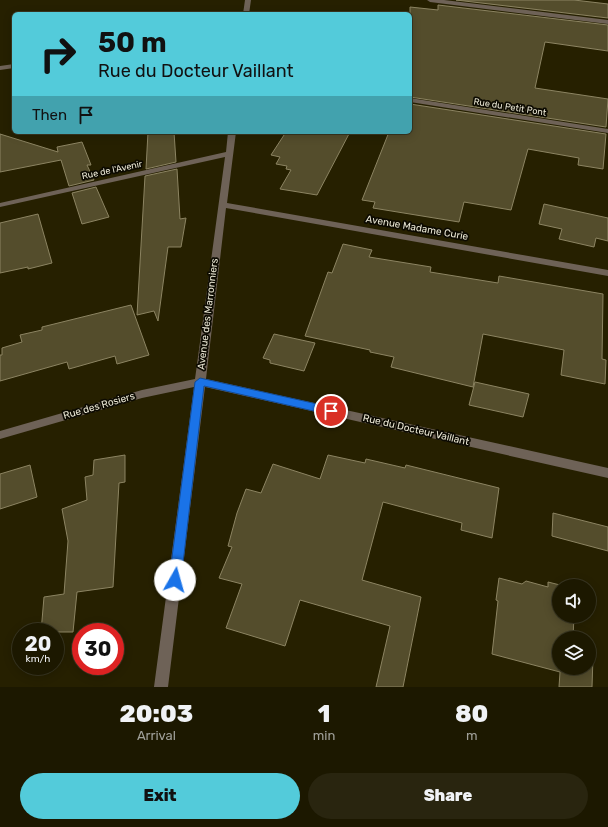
<!DOCTYPE html>
<html lang="en">
<head>
<meta charset="utf-8">
<style>
  body { margin:0; font-family:Rubik,sans-serif; background:#29250f; color:#f1f3f6; height:100vh; display:flex; flex-direction:column; font-size:15px; white-space:nowrap }
  * { box-sizing:border-box; margin:0 }
  p { font-size:13px; color:#a0a099 }
  .icon { flex:none; width:22px; height:22px; fill:none; stroke:currentColor; stroke-width:2; stroke-linecap:round; stroke-linejoin:round }
  .map { position:relative; height:687px; overflow:hidden }
  .drawer { display:flex; flex-direction:column; background:#1c1800; flex:1 }
  .drawer>* { flex:none }
  .guide { position:absolute; left:12px; top:12px; width:400px; height:122px; border-radius:6px; box-shadow:0 2px 10px #0003,0 0 0 1px #3a3722; background:#53cbda; color:#111; overflow:hidden }
  .controls { position:absolute; left:552px; top:579px; display:grid; gap:8px }
  .controls a { display:grid; place-items:center; width:44px; height:44px; border-radius:50%; background:#1c1800; box-shadow:0 2px 10px #0003,0 0 0 1px #3a3722; font-size:20px }
  .speed { position:absolute; left:12px; top:623px; display:flex; gap:8px; font-size:20px; font-weight:700; text-align:center }
  .speed>* { display:grid; place-content:center; width:52px; height:52px; border-radius:50%; background:#1c1800; box-shadow:0 2px 10px #0003,0 0 0 1px #3a3722; line-height:1 }
  .speed small { font-size:10px; font-weight:400 }
  .speed .limit { border:6px solid #d22; background:#fff; color:#111 }
  .pin { position:absolute; display:grid; place-items:center; width:34px; height:34px; color:#fff; margin:-17px; border:2px solid #fff; border-radius:50%; box-shadow:0 1px 4px #0007 }
  .me { position:absolute; width:44px; margin:-22px; rotate:7deg; stroke-linejoin:round; filter:drop-shadow(0 0 3px #0008) }
  .turn { display:flex; align-items:center; gap:14px; height:84px; padding:0 20px; font-size:18px }
  .turn .icon { width:52px; height:52px; stroke-width:2.5 }
  .turn b { display:block; font-size:28px; line-height:34px }
  .then { display:flex; align-items:center; height:38px; padding:0 20px; background:#0003; gap:8px; font-size:15px }
  .eta { display:flex; justify-content:space-evenly; align-items:center; height:68px; text-align:center }
  .eta b { font-size:24px; font-weight:800; line-height:28px }
  .action { display:flex; gap:8px; margin-top:auto; padding:8px 20px }
  .action a { flex:1; height:46px; border-radius:24px; background:#53cbda; color:#111; font-size:16px; font-weight:800; line-height:46px; text-align:center }
  .action a+a { background:#29250f; color:#f1f3f6 }
  .map>svg:first-child { display:block }
</style>
</head>
<body>
<div class="map">
<svg width="608" height="687" viewBox="0 0 608 687">
  <rect width="100%" height="100%" fill="#262000"/>
  <path fill="#544d2c" stroke="#8c8462" d="M456,0H574L608,4V18Z
    M438,5L608,25V51L545,42L535,88L608,99L606,127L410,97V80L412,75L410,74V7L438,10Z
    M410,104L606,134L603,169L578,165L579,158L528,149L511,210L464,202L459,222L373,208L375,202L362,200L389,132H410Z
    M148,132H174L176,162L146,169Z
    M286,132H350L317,195L280,189L291,170L286,169L287,166L276,164L280,157L271,155Z
    M0,134L58,152L57,147L82,142L91,165H87L94,180L69,186L61,160L0,172Z
    M177,169L180,219L186,218L181,247H168L158,321L154,311L137,315L145,176Z
    M96,187L109,217L82,224L72,193Z
    M544,204L608,218V241L596,238L594,247L559,239L562,229L539,224Z
    M38,214L52,263L28,269V267L0,273V223Z
    M343,244L372,250L369,257L431,267L430,272L498,283L499,276L603,294L602,359L606,360L605,384L561,375L564,350L483,334L473,387L391,367L394,357L370,352V350L305,336L328,272L332,273Z
    M131,305L149,355L117,364L115,356L69,369L67,362L0,381V355H2V348L22,342L20,335L42,330V327Z
    M274,334L315,343L304,371L270,363V360L263,358Z
    M475,382L529,394L523,417L469,405Z
    M125,455V482L119,483L113,587L77,592L73,632H41L44,597L64,594L68,541L62,509L87,500L85,477L93,475L94,460Z
    M328,455L365,463L366,459L405,468L406,465L499,488L492,538L461,530L462,523L383,502L362,580L421,597L403,687H376L390,626L300,600L285,646L226,628L242,584L219,578L232,547L228,546L237,513L246,489L261,493L273,464L320,479Z
    M30,465L37,497L0,509V474Z
    M553,513L608,527V551L552,536Z
    M499,578L522,584L526,581L548,587V582L564,586H559V616H574L573,638H559V668H589V656L593,657L592,687H559L560,672L492,654L498,601L496,600Z"/>
  <g fill="none" stroke-linecap="round" stroke-linejoin="round">
    <path fill="#6e6257" fill-rule="evenodd" d="M245,0H251L249,14H243Z
      M427,0H444L608,20V24L430,2Z
      M14,64V68L0,70V66Z
      M410,98L608,129V133L410,102Z
      M228,132H236L227,203L608,270V276L226,208L206,379L608,468V478L205,387L168,687H154L194,387L142,398L0,439V431L142,390L195,379L225,157L0,207V203L226,152Z"/>
  </g>
  <path fill="#1a73e8" stroke="#114b97" d="M200,378L331,407L334,408L336,411L334,414L331,415L204,386L181,580L179,584L175,586L171,584L169,580L195,382Z"/>
  <g text-anchor="middle" dominant-baseline="central" stroke-width="3.5" stroke-linejoin="round" paint-order="stroke">
    <g font-size="9" fill="#ece9d6" stroke="#0c0a01">
      <text transform="translate(510 107) rotate(9)">Rue du Petit Pont</text>
      <text transform="translate(112 170) rotate(-12)">Rue de l'Avenir</text>
    </g>
    <g font-size="10" fill="#ece9d6" stroke="#0c0a01">
      <text transform="translate(417 228) rotate(10)">Avenue Madame Curie</text>
      <text transform="translate(208 314) rotate(-83)">Avenue des Marronniers</text>
      <text transform="translate(99 406) rotate(-16)">Rue des Rosiers</text>
      <text transform="translate(416 430) rotate(13)">Rue du Docteur Vaillant</text>
    </g>
  </g>
</svg>
<div class="controls">
<a><svg class="icon" aria-label="sound" viewBox="0 0 24 24"><path d="M4 9h4l5-4v14l-5-4H4zM17 9q2 3 0 6"/></svg></a>
<a><svg class="icon" aria-label="layers" viewBox="0 0 24 24"><path d="M12 4l9 5-9 5-9-5zM3 14l9 5 9-5"/></svg></a>
</div>
<div class="speed"><div>20<small>km/h</small></div><div class="limit">30</div></div>
<div class="pin" style="left:331px;top:411px;background:#d93025"><svg class="icon" aria-label="arrive" viewBox="0 0 24 24"><path d="M6 21V4h12l-3 4 3 4H6"/></svg></div>
<svg class="me" style="left:175px;top:580px" viewBox="-20 -20 40 40"><circle r="19" fill="#fff"/><path d="M0-13L10 11 0 6-10 11z" fill="#1a73e8"/></svg>
<div class="guide">
<div class="turn"><svg class="icon" aria-label="right" viewBox="0 0 24 24"><path d="M7 20v-9h11M14 6l5 5-5 5"/></svg><div><b>50 m</b>Rue du Docteur Vaillant</div></div>
<div class="then">Then<svg class="icon" aria-label="arrive" viewBox="0 0 24 24"><path d="M6 21V4h12l-3 4 3 4H6"/></svg></div>
</div>
</div>
<section class="drawer">
<div class="eta">
<div><b>20:03</b><p>Arrival</p></div>
<div><b>1</b><p>min</p></div>
<div><b>80</b><p>m</p></div>
</div>
<div class="action"><a>Exit</a><a>Share</a></div>
</section>
</body>
</html>
